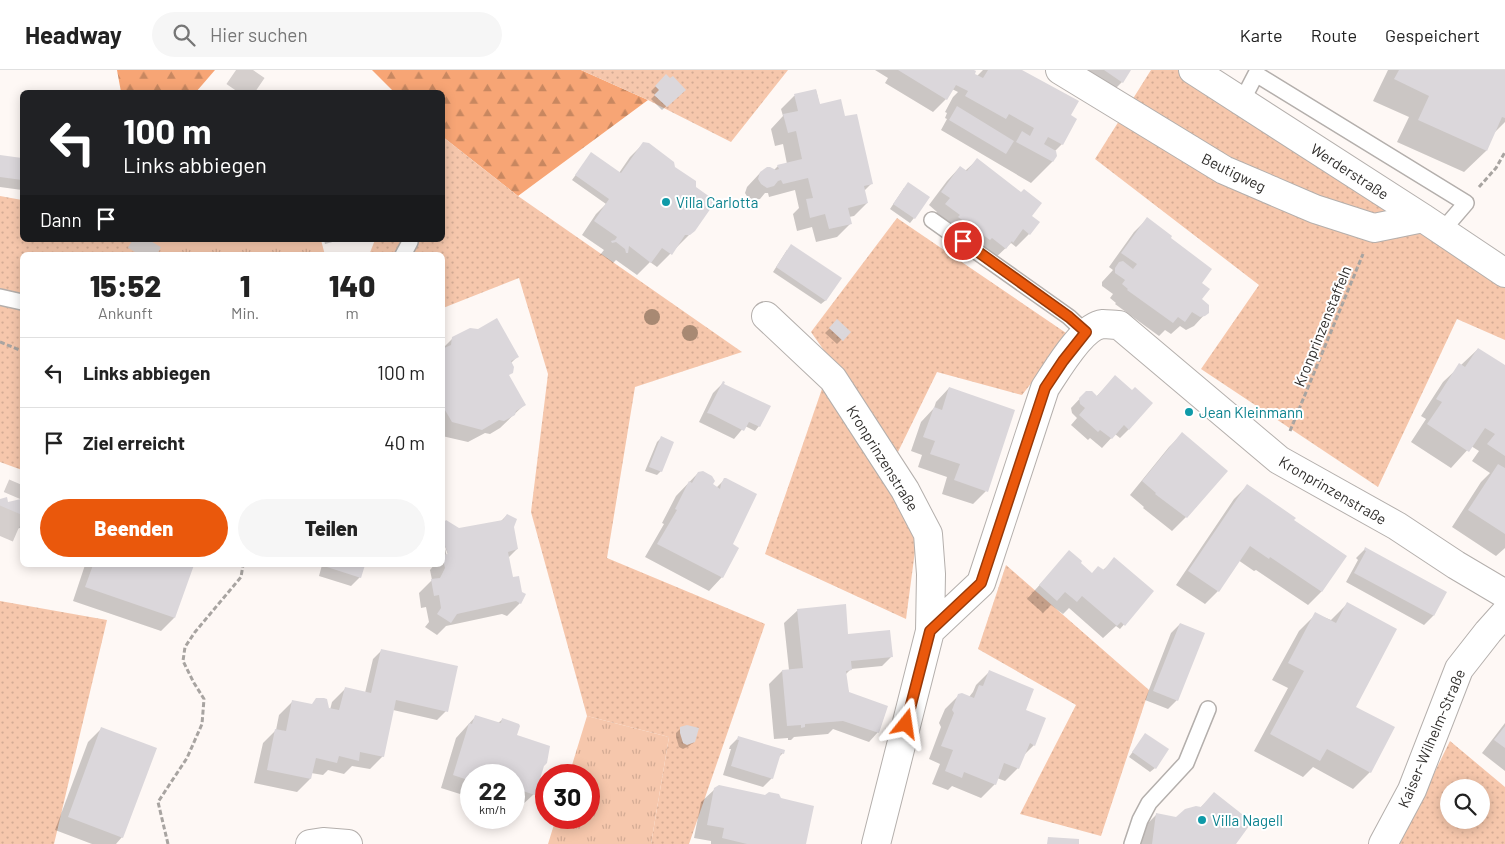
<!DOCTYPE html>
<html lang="de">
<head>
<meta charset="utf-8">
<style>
  body { margin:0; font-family:Barlow,sans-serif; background:#f6f6f6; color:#222; height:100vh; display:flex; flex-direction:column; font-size:19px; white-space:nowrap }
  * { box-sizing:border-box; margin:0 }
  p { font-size:16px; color:#767676 }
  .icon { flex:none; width:28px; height:28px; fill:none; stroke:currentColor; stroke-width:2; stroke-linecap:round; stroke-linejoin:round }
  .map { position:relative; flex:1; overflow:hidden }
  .drawer { position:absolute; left:20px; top:182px; width:425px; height:315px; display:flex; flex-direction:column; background:#fff; border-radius:8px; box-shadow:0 2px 12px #0003 }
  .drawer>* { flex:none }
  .guide { position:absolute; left:20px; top:20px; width:425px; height:152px; border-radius:8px; box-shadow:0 2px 12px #0003; background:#202124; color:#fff; overflow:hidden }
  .fabs { position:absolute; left:1440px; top:709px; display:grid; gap:10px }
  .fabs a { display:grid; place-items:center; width:50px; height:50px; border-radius:50%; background:#fff; box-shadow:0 2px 12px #0003; font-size:25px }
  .speed { position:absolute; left:460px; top:694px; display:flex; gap:10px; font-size:25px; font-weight:700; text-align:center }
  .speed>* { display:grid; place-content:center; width:65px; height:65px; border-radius:50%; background:#fff; box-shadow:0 2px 12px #0003; line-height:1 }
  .speed small { font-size:12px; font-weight:400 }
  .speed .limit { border:8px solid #d22; background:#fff; color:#111 }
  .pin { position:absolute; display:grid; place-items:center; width:42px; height:42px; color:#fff; margin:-21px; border:2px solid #fff; border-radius:50%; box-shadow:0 1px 5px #0007 }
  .me { position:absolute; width:55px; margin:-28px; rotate:15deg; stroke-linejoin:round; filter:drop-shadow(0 0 4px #0008) }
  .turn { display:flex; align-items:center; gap:18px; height:105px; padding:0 20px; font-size:22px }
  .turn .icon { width:65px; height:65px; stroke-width:2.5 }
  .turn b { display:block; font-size:35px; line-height:42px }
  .then { display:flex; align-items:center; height:48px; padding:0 20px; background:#0003; gap:10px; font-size:19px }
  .eta { display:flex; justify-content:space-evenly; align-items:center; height:85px; text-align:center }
  .eta b { font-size:30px; font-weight:800; line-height:35px }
  .action { display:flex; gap:10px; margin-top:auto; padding:10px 20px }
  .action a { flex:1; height:58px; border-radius:30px; background:#ea580c; color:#fff; font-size:20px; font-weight:800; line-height:58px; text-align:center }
  .action a+a { background:#f6f6f6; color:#222 }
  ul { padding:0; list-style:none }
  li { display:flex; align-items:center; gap:15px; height:70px; padding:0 20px; border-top:1px solid #e0e0e0 }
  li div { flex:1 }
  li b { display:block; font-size:19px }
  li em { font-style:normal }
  header { display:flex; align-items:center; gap:30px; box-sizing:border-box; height:70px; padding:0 25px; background:#fff; border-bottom:1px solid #e0e0e0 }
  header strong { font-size:24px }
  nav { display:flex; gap:28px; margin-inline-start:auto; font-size:18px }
  .search { width:350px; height:45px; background:#f6f6f6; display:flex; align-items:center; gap:12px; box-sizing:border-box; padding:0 18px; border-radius:28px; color:#767676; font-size:19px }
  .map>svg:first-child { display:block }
</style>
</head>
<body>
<header>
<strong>Headway</strong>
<div class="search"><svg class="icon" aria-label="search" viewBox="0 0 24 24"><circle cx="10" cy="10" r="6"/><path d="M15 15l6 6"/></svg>Hier suchen</div>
<nav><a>Karte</a><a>Route</a><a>Gespeichert</a></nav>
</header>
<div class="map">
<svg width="1505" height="774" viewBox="0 0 1505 774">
  <defs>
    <pattern id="grass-tufts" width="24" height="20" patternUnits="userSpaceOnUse" patternTransform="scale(1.25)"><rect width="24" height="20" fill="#f6c7ac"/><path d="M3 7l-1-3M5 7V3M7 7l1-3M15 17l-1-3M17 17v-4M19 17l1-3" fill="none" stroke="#d3ab94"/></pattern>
    <pattern id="forest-firs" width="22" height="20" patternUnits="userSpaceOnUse" patternTransform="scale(1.25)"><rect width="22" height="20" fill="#f7a575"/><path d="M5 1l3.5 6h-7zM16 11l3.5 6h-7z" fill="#c88760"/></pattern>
    <pattern id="park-dots" width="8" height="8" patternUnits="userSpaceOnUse" patternTransform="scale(1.25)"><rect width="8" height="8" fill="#f6c7ac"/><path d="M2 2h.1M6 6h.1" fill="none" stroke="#d3ab94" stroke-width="1.8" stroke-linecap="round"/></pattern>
  </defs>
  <rect width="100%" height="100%" fill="#fef8f5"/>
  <path fill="url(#grass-tufts)" d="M130,170H321L325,185H145Z
    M587,646L669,667L651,774H548L556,748H589V705H569Z"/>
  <path fill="url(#forest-firs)" d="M117,0H215L196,22H121Z
    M372,0H581L648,30L518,126L443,67L442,22H394Z"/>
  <path fill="url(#park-dots)" fill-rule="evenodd" d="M581,0H788L731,72L648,30Z
    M1151,0H1178L1505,213V270L1457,249L1378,417L1201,299L1259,215L1095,89Z
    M443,67L518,126L742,282L635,317L607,488L765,554L689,774H651L669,667L587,646L531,442L548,304L519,208L443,238L442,185H369L375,170H442Z
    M0,126L22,130V170H130L145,185H22V400L0,392Z
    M897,148L1069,265L1022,325L937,302L897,384L811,262Z
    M824,313L917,466L906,549L765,484Z
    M1006,495L1149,620L1101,766L1020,744L1076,635L978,579Z
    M0,531L107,550L54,774H0Z
    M1450,671L1505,717V774H1399ZM1449,718H1481V750H1449Z"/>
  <path fill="#0003" fill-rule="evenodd" d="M875,0H971L973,4L977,6L983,0H1020L1069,46L1062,74L1055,81L1056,85L1052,92L1031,113L941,60L947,49L945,48L947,43L945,42L953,27L958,22L952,19L946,29L933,42L885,13L888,8Z
    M1052,0H1130L1122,12L1100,34Z
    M1388,0H1505V52L1493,64L1486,81L1464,102L1397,72L1409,47L1373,31Z
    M666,6L680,24L662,40L651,29L655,25L651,21Z
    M816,20L820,36L844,48L872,113L864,121L867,133L854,146L849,147L850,154L837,167L816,172L812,157L797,161L793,144L799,138L795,120L769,127L768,123H765L760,129L753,130L748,128L745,123L747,117L760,103L774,100L778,96L787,94L783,74L775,76L771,59L783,46L781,39L794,26Z
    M643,74L694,160L657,197L650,192L637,205L616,190L613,193L602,185L599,186L604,180L582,165L596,144L606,134L572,110L591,84L619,103L630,87Z
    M0,86L22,89V120L0,117Z
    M977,90L1030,146L1029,164L1016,177L1011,173L991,192L933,148L937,142L929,135L947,111L960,97L965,101Z
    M904,118L914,148L910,153L890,139Z
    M1147,149L1169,169L1207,242L1194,256L1186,260L1180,256L1171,264L1165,260L1159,266L1115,234L1116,233L1110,228L1113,224L1102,216V212L1113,200L1109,197L1134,162Z
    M324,170H340L325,174Z
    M787,180L826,230L821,234L773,202Z
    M837,251L849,262L837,274L825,263Z
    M453,268L517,287L511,293L508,306L524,335L500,358L490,364L485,363L468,372L442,366V279Z
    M1478,279L1505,297V478L1496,486L1452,457L1481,412L1490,403L1472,391L1479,381L1471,376L1451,398L1411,372L1426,349L1421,346L1443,312Z
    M1115,307L1132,322L1129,359L1120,368L1115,364L1102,378L1090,368L1088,370L1071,355L1077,348L1072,343L1071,338L1086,322L1096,327Z
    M722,314L759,356L755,361L745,356L734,369L699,352L713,323Z
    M949,318L986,421L973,434L942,424L947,407L918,397L922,385L911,381L921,352L934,338L936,332Z
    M1182,364L1197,436L1172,461L1143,438L1144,437L1130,425L1169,377Z
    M661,368V401L657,405L645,401L657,372Z
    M698,403L716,418L725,409L732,475L722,507L709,521L645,487L664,454L662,453L676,426Z
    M1247,416L1292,451L1345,486L1321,522L1308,535L1256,500L1254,501L1238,490L1218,521L1205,534L1176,515L1234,429Z
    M0,430L7,433L20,431L22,444V456L20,458L9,460L8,456L0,458Z
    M507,445L512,456L517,479L508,488L512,508L520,533L507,546L502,544L446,556L437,565L425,557L429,552L426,537L421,538L419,523L432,510L430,500L434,495H442V455L459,460L501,451ZM443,471L450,490L448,491Z
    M1365,479L1445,522L1433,546L1424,555L1346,512L1358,490L1356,488Z
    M1069,482L1091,504L1102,501L1115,489L1152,522L1120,559L1116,556L1103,568L1069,538L1063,544L1051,535L1043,543L1027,529Z
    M85,495H192L174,548L161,561L73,531Z
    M322,495H364L360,507L351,516L319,506Z
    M1347,534L1354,637L1370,702L1353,719L1313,697L1303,707L1254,681L1288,618L1272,610L1299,561L1316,544L1331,550Z
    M798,540L891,587L882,596L851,599L845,605L849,624L878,662L869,672L833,659L828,664L794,667L791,670H788V668L774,669L769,614L782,601L789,600L784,553Z
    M1180,554L1177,630L1168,639L1145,630L1171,563Z
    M382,580L446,641L437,650L393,640L383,686L370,699L352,696L344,704L328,700L323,705L311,703L310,709L297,722L254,713L263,673L276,660L279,645L293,631L330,640L332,632L345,619L365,623L373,589Z
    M989,602L1024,640L1034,675L1023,686L1018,698L1005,711L997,708L995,714L981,728L952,716L948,720L932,714L940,694L929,689L941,657L939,653L945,639L959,625L969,627L973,622L976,615Z
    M476,646L498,653L503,649L542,697L534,724L520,737L514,735V705H471V722L464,720L460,724L441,718L456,668Z
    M1505,653V701L1482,683Z
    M681,658L694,672L689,676L683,679L679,677L676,667V663Z
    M101,659L122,767L116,774H92L55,760L88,672Z
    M1145,665L1155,698L1150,702L1129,687Z
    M739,667L783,683L779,687L772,708L763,717L723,705L731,679H729L730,676Z
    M715,719L804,774H711V771L694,768L701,732Z
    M1214,724L1233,774H1141L1143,758L1156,745L1176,748L1200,738Z"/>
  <path fill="#dbd7db" d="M898,0H974L976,1L975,4L983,8L988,0H1022L1079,31L1071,45L1077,49L1063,75L1048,67L1044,74L1056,81L1057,86L1053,92L1016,72L1022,61L1030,66L1034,58L1009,44L1006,49L965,26L968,21L956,15L947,30Z
    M1104,0H1131L1123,13Z
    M1399,0H1505V48L1502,47L1487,81L1418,50L1429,26L1394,9Z
    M666,4L670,8L673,6L686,20L667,37L654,25L659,20L655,16Z
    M816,19L820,34L841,29L845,46L857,44L873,114L864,116L868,133L848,138L852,154L829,159L825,144L810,148L806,129L813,128L808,108L783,114L781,110L778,111L774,116L767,118L761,114L758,109L760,102L767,97H770L776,100L779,99L777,95L802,89L796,61L788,63L783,44L798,41L794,24Z
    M957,36L1014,71L1006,84L949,50Z
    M643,72L649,73L674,92L675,97L696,111V117L710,127L713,133L711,138L695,161L690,165H685L672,185L662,178L651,193L629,176L628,183H626L625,179L616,172L612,173L611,171L615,170L617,167L594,151L609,129L575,105L591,82L621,103Z
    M0,85L22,88V110L0,107Z
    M977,88L1021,122L1024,119L1042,133L1032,146L1040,152L1030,165L1023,159L1013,173L1012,171L1006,179L992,168L990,170L958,147L960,145L945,134L950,128L941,122L960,96L967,101Z
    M908,112L930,127L915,149L893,134Z
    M1147,147L1172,166L1171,168L1212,199L1202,213L1210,219L1202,229L1209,235V243L1205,246L1200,247L1192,242L1185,252L1178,247L1173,253L1127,220L1128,219L1122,214L1125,210L1115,203V198L1119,192L1123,191L1133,199L1137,194L1121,183Z
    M791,174L842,208L826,231L776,197Z
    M497,248L519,287L511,291L514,297L513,303L509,305L526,335L516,341L515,345L504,351L499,350L482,360L452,352L442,335V279L451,275L452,267L470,258L478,259Z
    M837,249L851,262L843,271L829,258Z
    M1478,278L1505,295V386L1487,374L1495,364L1485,358L1469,382L1427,354L1442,332L1436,329L1459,293L1465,297Z
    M1115,305L1132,320L1135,317L1153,333L1129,360L1124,355L1112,369L1100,360L1098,362L1079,345L1085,338L1080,334L1079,328L1086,321H1092L1097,326Z
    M723,311L725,312L724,314L771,336L760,357L749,352L744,361L711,344L707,343Z
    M949,317L1015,340L988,422L954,410L960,394L930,384L935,371L923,367L934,337L942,340Z
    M1182,362L1228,401L1187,448L1155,424L1156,423L1142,411Z
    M661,366L674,372L662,402L649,397Z
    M1498,394L1505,398V464L1468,440Z
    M703,401L712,406L715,411L713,414L720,419L721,414L724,408H726L757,424L733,474L739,478L723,508L657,474L677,440L675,439L689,411L692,413L698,402Z
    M1247,414L1296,448L1294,450L1347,486L1322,522L1270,487L1269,489L1250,476L1219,522L1188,501Z
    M7,427L8,432L21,429L22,455L13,457L12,453L0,455V429Z
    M507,444L517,449L514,457L518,479L508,482L513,507L519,506L522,522L526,524L521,534L516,531L457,544L451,553L437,544L441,538L439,525L434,526L431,509L440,508L445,498L442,485L448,484L442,467V455L446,450L459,458L503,450Z
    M1365,477L1447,522L1434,546L1354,503L1366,481L1364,480Z
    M1069,480L1082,491L1081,493L1092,503L1098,496L1104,500L1114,487L1154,521L1125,556L1121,552L1117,556L1082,526L1077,532L1065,522L1057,531L1039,515Z
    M93,495H194L175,548L85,517Z
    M327,495H365L361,508L327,497Z
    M1347,532L1397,559L1356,637L1395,657L1371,703L1327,679L1320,691L1270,664L1304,601L1288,593L1315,542L1336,553Z
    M846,534L848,564L890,560L893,587L851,591L852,600L846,601L849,622L888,636L879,663L843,651L805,654V657L801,658V655L787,656L782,600L803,598L797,539Z
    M1180,553L1205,563L1178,631L1153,621Z
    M381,579L458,596L448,642L396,630L384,687L360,682L359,691L339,686L337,693L316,688L311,709L267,700L275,659L286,661L292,630L312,634L316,628H324L327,629L329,638L339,640L345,617L371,623Z
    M989,600L1034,619L1026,640L1046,648L1035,676L1030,673L1019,699L1004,693L996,715L964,702L962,708L945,701L953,680L941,676L954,643L952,640L958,624L962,623L974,628L979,615L983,616Z
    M475,645L501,653L502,648L519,654L520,656L517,665L550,676L547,693L544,696L535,725L514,718V705H471V711L453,705L469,653L472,654Z
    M687,655L699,658L695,672L687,675L683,673L680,663V657Z
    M1505,656V678L1494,670Z
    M101,657L157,678L123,768L68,747Z
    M1145,663L1169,679L1156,699L1132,682Z
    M738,666L785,680L784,684L781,683L773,709L731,696L739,670H737Z
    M719,715L765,725L769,722L779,724L781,728L814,736L806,774H747L722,768L724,758L707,755L714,718Z
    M1214,722L1252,752L1236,774H1152L1156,743L1176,747L1185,739L1196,736L1201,737Z
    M1048,767L1079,769V774H1047Z"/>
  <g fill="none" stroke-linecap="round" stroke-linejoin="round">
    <path stroke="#d5cfcd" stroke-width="28" stroke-dasharray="28 14" stroke-linecap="butt" d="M238,22L253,0
      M140,185L149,170
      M0,466L22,415"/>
    <g stroke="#b4afac" stroke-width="18">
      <path id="service" d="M1242,31L1256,4L1466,133L1442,161
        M932,150L1069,247L1086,263
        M403,185L410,172L409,170
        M0,227L22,232
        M1132,774L1140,750L1149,733L1186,693L1208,639"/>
    </g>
    <g stroke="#b4afac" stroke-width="30">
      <path id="minor" d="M1060,0L1224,100L1315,139L1374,158L1423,148
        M1193,0L1423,148L1505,203
        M766,246L833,309L905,420L928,464L931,504L930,561
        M310,774L323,772L348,774
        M876,774L930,561L981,513L1045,318C1057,300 1082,256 1103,254C1108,254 1114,255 1119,255L1279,390L1397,456L1456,495L1505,524
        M1383,774L1412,720L1459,599L1488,562L1505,543"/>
    </g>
    <path stroke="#a8a4a1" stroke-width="3" stroke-dasharray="5 2.5" stroke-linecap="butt" d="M1479,117L1496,98L1505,82
      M0,272L22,281
      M22,354V371
      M1290,361L1363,184
      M168,774L158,732L187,688L202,654L204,629L194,613L183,591L185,577L195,562L241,507L243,495"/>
    <use href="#service" stroke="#fff" stroke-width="15"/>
    <use href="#minor" stroke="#fff" stroke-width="28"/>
  </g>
  <g fill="#a88973">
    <circle cx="652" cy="247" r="8"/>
    <circle cx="690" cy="263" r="8"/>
  </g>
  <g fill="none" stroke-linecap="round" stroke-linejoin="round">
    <g stroke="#983908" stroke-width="12">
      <path id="route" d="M906,654L930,561L981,513L1045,318L1063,291L1086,262L1069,247L963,171"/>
    </g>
    <use href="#route" stroke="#ea580c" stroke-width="9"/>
  </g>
  <g fill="#0f9aa8" stroke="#fff" stroke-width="2">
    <circle cx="666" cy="132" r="5"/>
    <circle cx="1189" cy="342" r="5"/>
    <circle cx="1202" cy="750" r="5"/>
  </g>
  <g text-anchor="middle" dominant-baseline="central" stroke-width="4" stroke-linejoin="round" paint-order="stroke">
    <g font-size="15" fill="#2f2d2b" stroke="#fff">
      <text transform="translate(1350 101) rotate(33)">Werderstraße</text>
      <text transform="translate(1234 102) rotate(26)">Beutigweg</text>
      <text transform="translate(1322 256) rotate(-68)">Kronprinzenstaffeln</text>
      <text transform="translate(883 388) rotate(58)">Kronprinzenstraße</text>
      <text transform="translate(1333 420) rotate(30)">Kronprinzenstraße</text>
      <text transform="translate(1431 668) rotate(-67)">Kaiser-Wilhelm-Straße</text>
    </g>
    <g font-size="15" fill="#0d838f" stroke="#fff" text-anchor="start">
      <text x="676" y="132">Villa Carlotta</text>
      <text x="1199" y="342">Jean Kleinmann</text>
      <text x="1212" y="750">Villa Nagell</text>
    </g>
  </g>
</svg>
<div class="fabs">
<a><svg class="icon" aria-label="search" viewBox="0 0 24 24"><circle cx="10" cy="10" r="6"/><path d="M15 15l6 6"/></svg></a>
</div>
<div class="speed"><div>22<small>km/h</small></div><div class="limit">30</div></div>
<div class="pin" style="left:963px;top:171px;background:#d93025"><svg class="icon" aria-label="arrive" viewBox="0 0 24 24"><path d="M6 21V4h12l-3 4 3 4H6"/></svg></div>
<svg class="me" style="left:906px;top:654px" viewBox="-20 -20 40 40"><path d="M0-17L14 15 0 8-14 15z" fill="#ea580c" stroke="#fff" stroke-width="4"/></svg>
<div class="guide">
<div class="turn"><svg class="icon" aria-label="left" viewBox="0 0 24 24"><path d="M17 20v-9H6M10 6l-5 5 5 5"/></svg><div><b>100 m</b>Links abbiegen</div></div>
<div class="then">Dann<svg class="icon" aria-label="arrive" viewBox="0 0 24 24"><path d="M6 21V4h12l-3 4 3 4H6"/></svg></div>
</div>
<section class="drawer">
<div class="eta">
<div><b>15:52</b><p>Ankunft</p></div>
<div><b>1</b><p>Min.</p></div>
<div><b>140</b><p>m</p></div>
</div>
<ul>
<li><svg class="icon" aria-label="left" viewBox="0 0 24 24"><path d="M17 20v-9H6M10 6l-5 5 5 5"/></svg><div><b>Links abbiegen</b></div><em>100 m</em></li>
<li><svg class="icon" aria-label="arrive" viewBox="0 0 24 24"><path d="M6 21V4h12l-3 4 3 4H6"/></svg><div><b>Ziel erreicht</b></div><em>40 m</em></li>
</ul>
<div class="action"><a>Beenden</a><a>Teilen</a></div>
</section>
</div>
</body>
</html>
